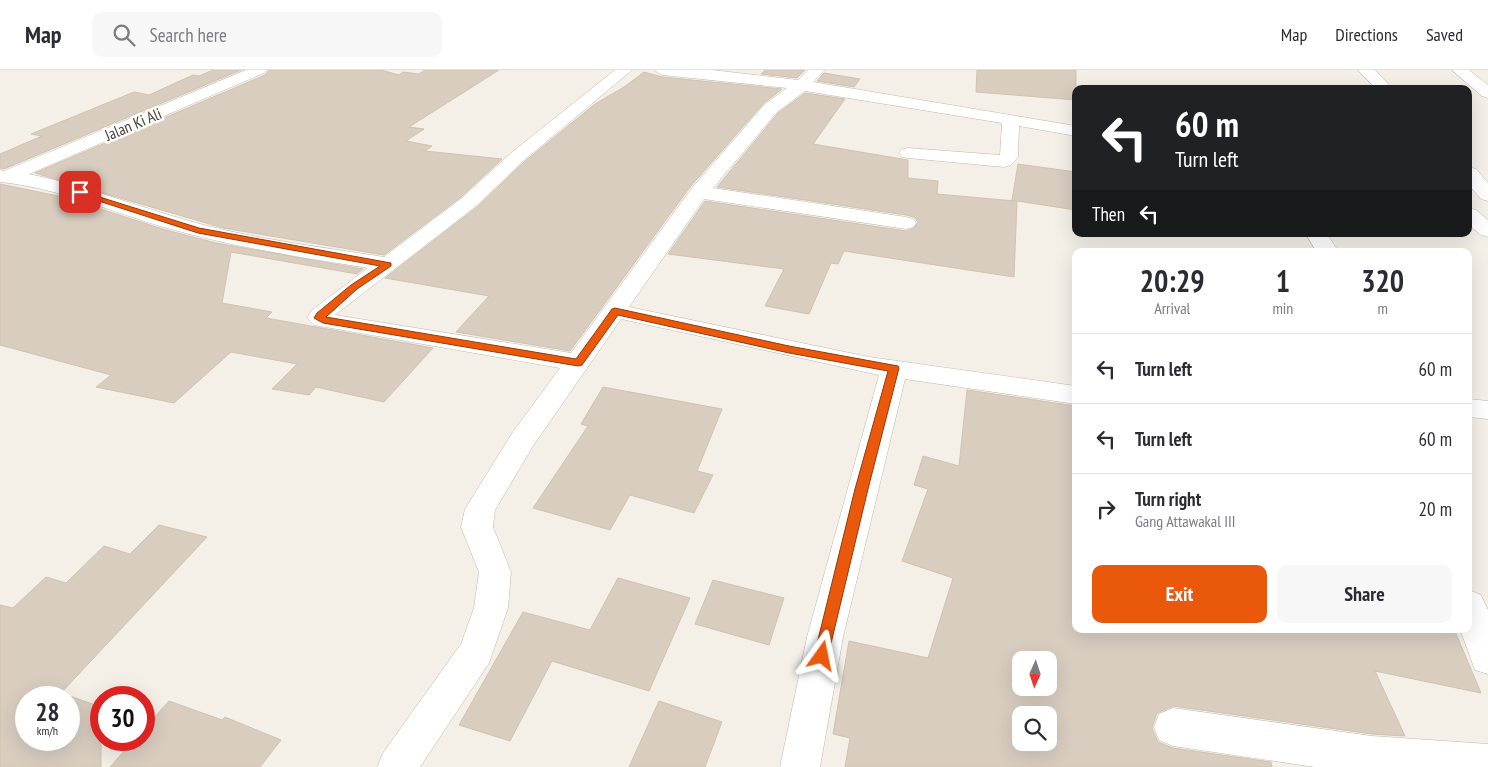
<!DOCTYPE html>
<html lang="en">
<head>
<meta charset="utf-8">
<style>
  body { margin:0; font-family:"PT Sans Narrow",sans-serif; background:#f7f7f7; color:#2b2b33; height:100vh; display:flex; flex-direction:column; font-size:19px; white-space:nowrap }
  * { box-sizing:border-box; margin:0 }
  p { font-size:16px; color:#7c7c81 }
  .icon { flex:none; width:28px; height:28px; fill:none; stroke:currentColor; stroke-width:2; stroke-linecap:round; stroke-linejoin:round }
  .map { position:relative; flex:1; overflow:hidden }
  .panel { position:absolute; left:1072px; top:178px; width:400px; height:385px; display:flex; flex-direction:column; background:#fff; border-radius:10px; box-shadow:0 5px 20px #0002 }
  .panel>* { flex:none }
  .guide { position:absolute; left:1072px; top:15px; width:400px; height:152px; border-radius:10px; box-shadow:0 5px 20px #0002; background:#202124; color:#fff; overflow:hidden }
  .needle { width:32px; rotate:183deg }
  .controls { position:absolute; left:1012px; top:581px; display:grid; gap:10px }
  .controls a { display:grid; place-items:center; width:45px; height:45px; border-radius:10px; background:#fff; box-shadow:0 5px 20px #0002; font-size:25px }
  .speed { position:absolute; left:15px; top:616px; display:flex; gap:10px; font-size:25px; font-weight:700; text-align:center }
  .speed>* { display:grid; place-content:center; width:65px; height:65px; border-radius:50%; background:#fff; box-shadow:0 5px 20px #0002; line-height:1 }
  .speed small { font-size:12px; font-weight:400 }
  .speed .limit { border:8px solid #d22; background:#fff; color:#111 }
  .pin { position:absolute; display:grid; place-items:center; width:42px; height:42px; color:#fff; margin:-21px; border-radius:10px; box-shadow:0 2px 8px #0006 }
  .me { position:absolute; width:55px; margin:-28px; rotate:12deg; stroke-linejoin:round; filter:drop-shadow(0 0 4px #0008) }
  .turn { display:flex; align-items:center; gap:18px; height:105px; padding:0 20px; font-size:22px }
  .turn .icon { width:65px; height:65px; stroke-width:2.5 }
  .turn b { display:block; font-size:35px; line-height:42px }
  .then { display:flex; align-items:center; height:48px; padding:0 20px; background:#0003; gap:10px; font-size:19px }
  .eta { display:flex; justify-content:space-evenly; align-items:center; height:85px; text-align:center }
  .eta b { font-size:30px; font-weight:800; line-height:35px }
  .cta { display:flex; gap:10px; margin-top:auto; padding:10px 20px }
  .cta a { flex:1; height:58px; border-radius:10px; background:#ea580c; color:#fff; font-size:20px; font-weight:800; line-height:58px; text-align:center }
  .cta a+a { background:#f7f7f7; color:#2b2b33 }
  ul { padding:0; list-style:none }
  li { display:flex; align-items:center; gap:15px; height:70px; padding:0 20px; border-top:1px solid #e1e1e2 }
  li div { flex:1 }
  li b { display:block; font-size:19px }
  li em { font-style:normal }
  header { display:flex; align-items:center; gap:30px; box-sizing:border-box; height:70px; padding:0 25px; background:#fff; border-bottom:1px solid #e1e1e2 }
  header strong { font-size:24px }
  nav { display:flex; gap:28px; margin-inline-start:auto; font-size:18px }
  .search { width:350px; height:45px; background:#f7f7f7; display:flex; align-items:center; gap:12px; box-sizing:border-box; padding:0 18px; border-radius:10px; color:#7c7c81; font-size:19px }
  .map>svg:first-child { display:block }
</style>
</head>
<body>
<header>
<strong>Map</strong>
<div class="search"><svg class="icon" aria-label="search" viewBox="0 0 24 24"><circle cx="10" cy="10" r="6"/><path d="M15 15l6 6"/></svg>Search here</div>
<nav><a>Map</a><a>Directions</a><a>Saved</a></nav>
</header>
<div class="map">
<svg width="1488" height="697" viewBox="0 0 1488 697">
  <rect width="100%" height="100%" fill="#f4f0e8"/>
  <path fill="#d9cdc0" stroke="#d1c2b0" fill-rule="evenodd" d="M213,0H241L4,99L0,98V84L42,66L31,64L134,22L149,25L193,5L199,6Z
    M269,0H381L399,5L403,2L419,4L425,0H499L409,57L424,59L406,71L432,76L425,81L502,89L461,127L384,185L223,158L35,103L265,5Z
    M765,0H805L797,8L761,4Z
    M977,0H1076V30L976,22Z
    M644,2L662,7L782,19L764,33L690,117L570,281L456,262L489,226L385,208L477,137L524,92L595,34L624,17Z
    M824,3L860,9L854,17L817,11Z
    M805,23L845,29L813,74L908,90V108L938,111L937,124L1015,131L1012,130L1018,94L1076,102V140L1017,131L1014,207L844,181L838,194L831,193L809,244L765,236L784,199L668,184L705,131L906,161L914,158L918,152L914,147L906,145L717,117L778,43Z
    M0,114L63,127L166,160L216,173L363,199L357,204L231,182L222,233L272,242L266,248L433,278L384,332L316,317L309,325L272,319L297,294L231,282L174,333L96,317L111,305L0,275Z
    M603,317L722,339L697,401L713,405L694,443L630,425L610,460L533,438L588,356L581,354Z
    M967,320L1076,336V559H1454L1481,623L1375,601L1405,666L1372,664L1173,636L1157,643L1152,658L1158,672L1173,678L1271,692L1272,697H845L850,668L833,664L849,571L928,588L953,508L902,491L928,419L914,415L923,386L959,396ZM1021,590H1049V618H1021ZM1021,645H1049V672H1021Z
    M159,455L207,467L61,623L101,637V697H0V535L13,538L46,507L66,513L104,476L130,484ZM26,628H69V670H26Z
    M618,508L690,528L649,621L552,591L510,671L459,655L523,542L590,560Z
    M713,510L784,528L769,575L695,554Z
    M169,631L222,650L225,647L281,670L260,697H110L134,670H144V659Z
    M659,631L722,652L705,697H629Z"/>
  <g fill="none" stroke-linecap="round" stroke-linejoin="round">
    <g stroke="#c0b7aa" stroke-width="1">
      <path id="street" d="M246,0H267L264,3L29,104C88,116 143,139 200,154C260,170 322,177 384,187L462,128L511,83L615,0H632L523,91L476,136L335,245L571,283L692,118L765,34L787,18L662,5L654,0H712L798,10L808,0H825L813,12L1076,56V66L1019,56L1018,87L1011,95L1004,97L908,88L902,87L899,83L902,79L908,78L1000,85L1002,53L805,21L777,42L713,118L906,147L913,149L916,153L913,157L906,159L704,129L629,237L869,287L1076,316V334L905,309L843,567L820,697H780L807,567L879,305L621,249L533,376L495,440L493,457L511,502L508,538L489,593L420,697H377L383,683L461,574L474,538L479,502L461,457L465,439L513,362L560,298L314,255L307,248L312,240L368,198C300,187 233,177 167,158C111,142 59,118 0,112V100L4,101Z
        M1358,0H1375L1393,19H1376Z
        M1452,0H1469L1488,15V28L1482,26Z
        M1469,97L1476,99L1488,113V131L1481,129L1469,115Z
        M1469,138L1476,140L1488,150V167L1481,165L1469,155Z
        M1306,164H1327L1338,181H1316Z
        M1469,329L1488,331V349L1469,347Z
        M1469,520L1481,525L1488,540V604L1475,600L1460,559H1469Z
        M1173,638L1372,666L1488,674V697H1315L1173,676L1159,670L1154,657L1159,644Z"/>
    </g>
    <use href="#street" fill="#fff" fill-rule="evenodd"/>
  </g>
  <path fill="#ea580c" stroke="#983908" d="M77,120L199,158L391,193V196L357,219L326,247L576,289L612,239L615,238L789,276L898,296L899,298L868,419L827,590L822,592L817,590L814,586L855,419L888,301L789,283L618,245L582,295L578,296L323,253L314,248L317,243L351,215L380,196L198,163L77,124Z"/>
  <g text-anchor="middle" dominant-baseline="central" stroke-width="5" stroke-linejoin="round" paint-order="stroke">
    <g font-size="16" fill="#484036" stroke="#fff">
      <text transform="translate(133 54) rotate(-23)">Jalan Ki Ali</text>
    </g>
  </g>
</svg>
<div class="controls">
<a><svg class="needle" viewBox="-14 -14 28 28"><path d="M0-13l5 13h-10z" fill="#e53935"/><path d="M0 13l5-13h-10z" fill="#7c7c81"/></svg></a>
<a><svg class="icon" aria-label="search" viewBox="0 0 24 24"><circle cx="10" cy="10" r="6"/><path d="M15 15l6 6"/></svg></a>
</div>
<div class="speed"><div>28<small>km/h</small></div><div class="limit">30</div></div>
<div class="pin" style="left:80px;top:122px;background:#d93025"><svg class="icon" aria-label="arrive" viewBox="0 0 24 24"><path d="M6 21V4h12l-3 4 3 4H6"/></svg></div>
<svg class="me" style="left:822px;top:586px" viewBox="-20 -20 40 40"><path d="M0-17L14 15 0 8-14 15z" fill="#ea580c" stroke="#fff" stroke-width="4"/></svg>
<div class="guide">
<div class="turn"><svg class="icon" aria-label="left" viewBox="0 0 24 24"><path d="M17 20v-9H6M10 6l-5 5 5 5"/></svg><div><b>60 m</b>Turn left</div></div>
<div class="then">Then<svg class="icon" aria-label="left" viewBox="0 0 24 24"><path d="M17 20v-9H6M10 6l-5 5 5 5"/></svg></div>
</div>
<section class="panel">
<div class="eta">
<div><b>20:29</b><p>Arrival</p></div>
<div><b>1</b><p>min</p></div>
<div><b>320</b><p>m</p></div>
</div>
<ul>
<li><svg class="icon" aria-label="left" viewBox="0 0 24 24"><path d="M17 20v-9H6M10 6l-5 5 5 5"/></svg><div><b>Turn left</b></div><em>60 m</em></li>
<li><svg class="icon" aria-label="left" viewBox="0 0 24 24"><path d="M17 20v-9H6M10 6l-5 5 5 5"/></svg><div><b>Turn left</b></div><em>60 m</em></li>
<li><svg class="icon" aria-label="right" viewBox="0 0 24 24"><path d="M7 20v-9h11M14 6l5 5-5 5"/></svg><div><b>Turn right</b><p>Gang Attawakal III</p></div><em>20 m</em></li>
</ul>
<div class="cta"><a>Exit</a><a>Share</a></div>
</section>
</div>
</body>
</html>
